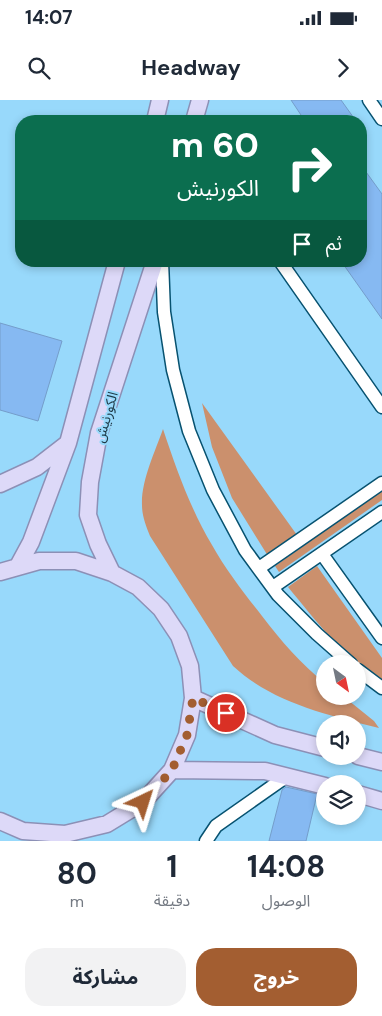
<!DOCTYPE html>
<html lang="ar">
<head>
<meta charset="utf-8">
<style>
  body { margin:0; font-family:"DM Sans","Noto Sans Arabic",sans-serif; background:#f2f2f3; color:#1f2937; direction:rtl; height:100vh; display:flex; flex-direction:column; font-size:19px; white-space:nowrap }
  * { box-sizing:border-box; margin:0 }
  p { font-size:16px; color:#747a83 }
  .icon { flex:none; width:28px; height:28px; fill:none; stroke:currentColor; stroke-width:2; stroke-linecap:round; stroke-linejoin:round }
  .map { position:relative; height:741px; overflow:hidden; direction:ltr }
  .drawer { display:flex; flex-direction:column; background:#fff; flex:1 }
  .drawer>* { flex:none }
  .guide { position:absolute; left:15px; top:15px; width:352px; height:152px; border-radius:20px; box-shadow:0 2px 8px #0003; direction:rtl; background:#0b6e4f; color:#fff; overflow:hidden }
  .needle { width:32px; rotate:147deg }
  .tools { position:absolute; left:316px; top:555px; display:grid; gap:10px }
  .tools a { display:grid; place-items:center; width:50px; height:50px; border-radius:50%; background:#fff; box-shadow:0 2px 8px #0003; font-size:25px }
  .pin { position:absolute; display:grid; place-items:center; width:42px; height:42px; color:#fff; margin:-21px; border:2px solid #fff; border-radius:50%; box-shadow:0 1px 5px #0007 }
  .me { position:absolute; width:55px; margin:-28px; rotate:41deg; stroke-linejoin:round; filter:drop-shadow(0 0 4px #0008) }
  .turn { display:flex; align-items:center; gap:18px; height:105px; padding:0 25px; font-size:22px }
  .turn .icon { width:65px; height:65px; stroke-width:2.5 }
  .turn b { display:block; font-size:35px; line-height:42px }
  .then { display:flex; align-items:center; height:48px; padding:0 25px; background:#0003; gap:10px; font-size:19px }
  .eta { display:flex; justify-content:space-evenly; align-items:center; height:85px; text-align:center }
  .eta b { font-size:30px; font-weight:700; line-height:35px }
  .button { display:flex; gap:10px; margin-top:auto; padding:10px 25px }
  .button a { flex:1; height:58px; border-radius:20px; background:#a35e31; color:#fff; font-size:20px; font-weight:700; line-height:58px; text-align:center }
  .button a+a { background:#f2f2f3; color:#1f2937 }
  .status { display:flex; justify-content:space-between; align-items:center; height:35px; padding:0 25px; background:#fff; direction:ltr }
  .status svg { height:14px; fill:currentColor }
  header { display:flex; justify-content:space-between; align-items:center; height:65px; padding:0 25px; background:#fff; font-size:22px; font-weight:700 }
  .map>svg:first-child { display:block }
</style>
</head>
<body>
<div class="status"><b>14:07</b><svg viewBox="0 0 49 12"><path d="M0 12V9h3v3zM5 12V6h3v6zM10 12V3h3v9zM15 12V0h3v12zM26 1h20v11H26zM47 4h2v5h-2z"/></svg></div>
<header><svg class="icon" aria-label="forward" viewBox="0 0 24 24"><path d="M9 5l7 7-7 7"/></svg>Headway<svg class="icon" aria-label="search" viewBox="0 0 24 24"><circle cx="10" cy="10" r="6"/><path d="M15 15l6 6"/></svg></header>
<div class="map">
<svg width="382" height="741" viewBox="0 0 382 741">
  <rect width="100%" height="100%" fill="#98d9fb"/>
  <path fill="#cb906d" d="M202,303L297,435L268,456L232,398L212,347Z
    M163,329C176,368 190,408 212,445C226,470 244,493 262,516C281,541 301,564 325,583V596H343L374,621L379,628C328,615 273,603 233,566L150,436C146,426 142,416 142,405C141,381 155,352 163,329Z
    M382,390V400L279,472L275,466Z
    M317,466L382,558V581C344,558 316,521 288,487Z"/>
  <path fill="#86b9f2" stroke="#749dca" d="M291,0H341L356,21H305Z
    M361,65L382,94V219L341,161H361Z
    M0,223L62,241L38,321L0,310Z
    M286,687L317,694L306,741H269L282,690Z"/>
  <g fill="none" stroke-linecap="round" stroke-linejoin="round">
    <g stroke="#075270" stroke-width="15">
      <path id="minor" d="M369,0L382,19
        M162,161L164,212L173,270L189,331L213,390L245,450L278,495L317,534L351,564
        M280,161L382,307
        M322,454L382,538
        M259,468L382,383
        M273,487L382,412
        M358,570L382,588
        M206,741L216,726L287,676"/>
    </g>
    <g stroke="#8c90b6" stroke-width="19">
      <path id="major" d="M155,21L160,0
        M194,21L200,0
        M0,384L37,367L68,343
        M18,466L31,442L68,343L117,161
        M0,472L39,461H76L112,473L138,487L161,509L179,536L190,566L193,598L187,635L172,670L143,702L107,724L65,734L23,731L0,721
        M112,473L98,444L88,415L90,382L99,333L155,161
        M193,598L275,635L325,648
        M358,656L382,662
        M172,670L265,671L325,686
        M358,694L382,701"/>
    </g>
    <use href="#minor" stroke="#fff" stroke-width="12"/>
    <use href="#major" stroke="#ddd9f8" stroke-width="16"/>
  </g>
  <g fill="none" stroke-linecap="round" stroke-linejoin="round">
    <path stroke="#a35e31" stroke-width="9" stroke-dasharray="0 16.2" d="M143,702L172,670L187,635L193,598L226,613"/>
  </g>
  <g text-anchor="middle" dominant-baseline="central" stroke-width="4" stroke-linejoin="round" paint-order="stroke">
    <g font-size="14" fill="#1d3845" stroke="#98d9fb">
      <text transform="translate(106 317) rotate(-74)">الكورنيش</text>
    </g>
  </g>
</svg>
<div class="tools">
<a><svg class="needle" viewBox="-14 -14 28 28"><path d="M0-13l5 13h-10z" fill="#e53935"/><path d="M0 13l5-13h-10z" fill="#747a83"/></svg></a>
<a><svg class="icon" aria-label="sound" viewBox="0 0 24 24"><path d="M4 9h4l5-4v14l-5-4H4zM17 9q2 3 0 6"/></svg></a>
<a><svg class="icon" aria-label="layers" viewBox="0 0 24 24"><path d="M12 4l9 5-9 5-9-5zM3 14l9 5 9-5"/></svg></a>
</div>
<div class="pin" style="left:226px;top:613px;background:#d93025"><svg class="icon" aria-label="arrive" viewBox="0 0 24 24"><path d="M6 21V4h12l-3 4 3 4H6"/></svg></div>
<svg class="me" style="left:143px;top:702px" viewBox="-20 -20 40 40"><path d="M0-17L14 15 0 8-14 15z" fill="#a35e31" stroke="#fff" stroke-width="4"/></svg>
<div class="guide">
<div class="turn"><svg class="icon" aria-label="right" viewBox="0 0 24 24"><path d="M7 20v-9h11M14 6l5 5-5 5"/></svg><div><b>60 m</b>الكورنيش</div></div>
<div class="then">ثم<svg class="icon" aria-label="arrive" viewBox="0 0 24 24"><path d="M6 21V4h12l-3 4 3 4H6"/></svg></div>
</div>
</div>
<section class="drawer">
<div class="eta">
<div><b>14:08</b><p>الوصول</p></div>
<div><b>1</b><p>دقيقة</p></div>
<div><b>80</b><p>m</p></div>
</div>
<div class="button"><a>خروج</a><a>مشاركة</a></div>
</section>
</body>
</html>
